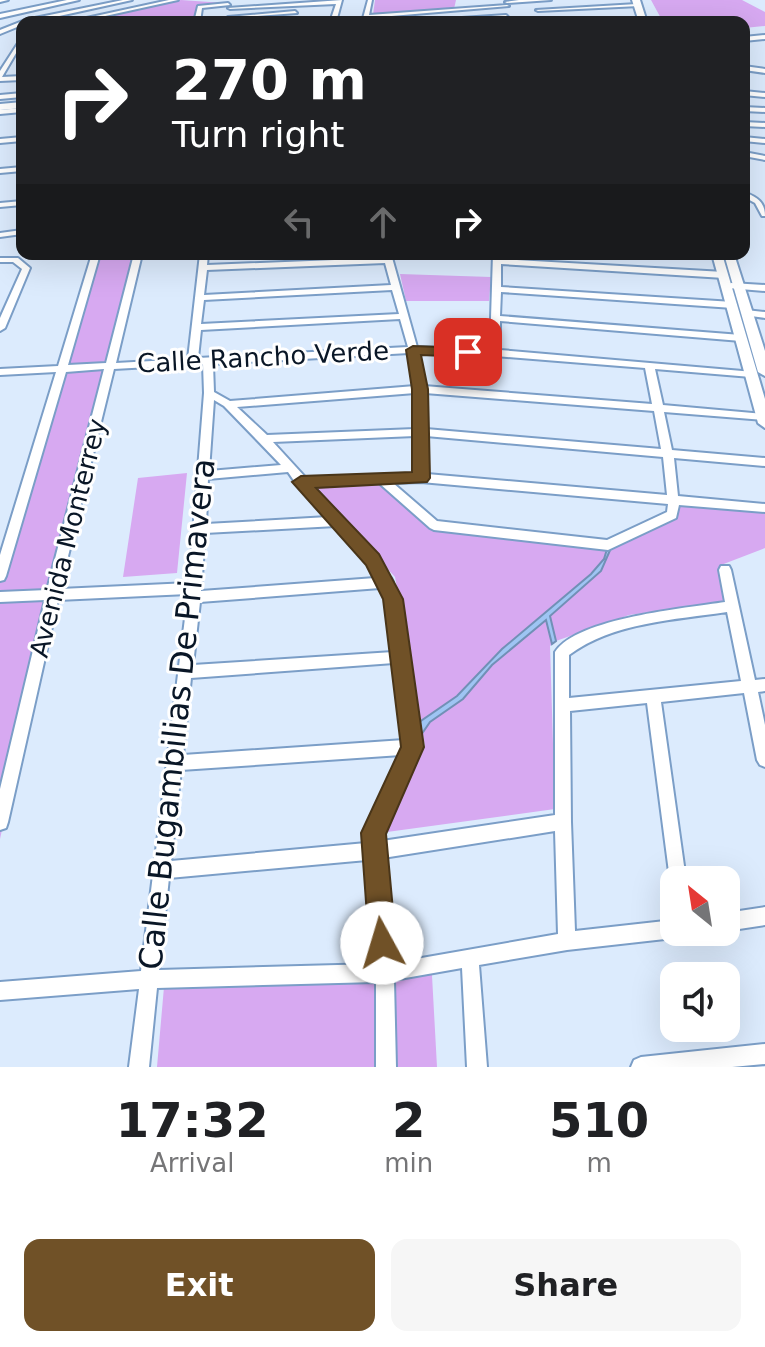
<!DOCTYPE html>
<html lang="en">
<head>
<meta charset="utf-8">
<style>
  body { margin:0; font-family:"DejaVu Sans",sans-serif; background:#f6f6f6; color:#202124; height:100vh; display:flex; flex-direction:column; font-size:30px; white-space:nowrap }
  * { box-sizing:border-box; margin:0 }
  p { font-size:26px; color:#757577 }
  .icon { flex:none; width:44px; height:44px; fill:none; stroke:currentColor; stroke-width:2; stroke-linecap:round; stroke-linejoin:round }
  .map { position:relative; height:1067px; overflow:hidden }
  .panel { display:flex; flex-direction:column; background:#fff; flex:1 }
  .panel>* { flex:none }
  .guide { position:absolute; left:16px; top:16px; width:734px; height:244px; border-radius:16px; box-shadow:0 8px 32px #0002; background:#202124; color:#fff; overflow:hidden }
  .needle { width:52px; rotate:330deg }
  .fabs { position:absolute; left:660px; top:866px; display:grid; gap:16px }
  .fabs a { display:grid; place-items:center; width:80px; height:80px; border-radius:16px; background:#fff; box-shadow:0 8px 32px #0002; font-size:40px }
  .pin { position:absolute; display:grid; place-items:center; width:68px; height:68px; color:#fff; margin:-34px; border-radius:16px; box-shadow:0 4px 12px #0006 }
  .me { position:absolute; width:88px; margin:-44px; rotate:354deg; stroke-linejoin:round; filter:drop-shadow(0 0 6px #0008) }
  .turn { display:flex; align-items:center; gap:28px; height:168px; padding:0 24px; font-size:36px }
  .turn .icon { width:104px; height:104px; stroke-width:2.5 }
  .turn b { display:block; font-size:56px; line-height:68px }
  .lanes { display:flex; align-items:center; height:76px; padding:0 24px; background:#0003; justify-content:center; gap:40px; direction:ltr }
  .lanes .off { opacity:.35 }
  .eta { display:flex; justify-content:space-evenly; align-items:center; height:136px; text-align:center }
  .eta b { font-size:48px; font-weight:600; line-height:56px }
  .button { display:flex; gap:16px; margin-top:auto; padding:16px 24px }
  .button a { flex:1; height:92px; border-radius:16px; background:#705127; color:#fff; font-size:32px; font-weight:600; line-height:92px; text-align:center }
  .button a+a { background:#f6f6f6; color:#202124 }
  .map>svg:first-child { display:block }
</style>
</head>
<body>
<div class="map">
<svg width="765" height="1067" viewBox="0 0 765 1067">
  <rect width="100%" height="100%" fill="#dcebfd"/>
  <path fill="#d7a9f1" d="M181,0L224,3L196,6V18L76,22Z
    M375,0H456L454,9L373,15Z
    M651,0H742L765,12V26L744,28V22H663Z
    M98,254H137L53,593L0,839V576Z
    M400,274L491,277L489,301H406Z
    M187,473L177,573L123,577L138,478Z
    M379,482L432,529L607,549L672,515L673,501L765,510V548L721,565L728,601L629,615L556,641L550,646L555,809L387,832L381,828L382,814L425,746L395,577L312,486Z
    M431,957L437,1067H157L164,987Z"/>
  <path fill="#9ec5f3" stroke="#7190b6" stroke-width="2" d="M611,548L601,571L550,616L556,641L552,644L546,620L492,665L463,699L430,722L421,735L418,723L457,696L502,649L591,574L604,559L607,549Z"/>
  <g fill="none" stroke-linecap="round" stroke-linejoin="round">
    <g stroke="#7b9ec7" stroke-width="4">
      <path id="minor" d="M0,0H8L0,2Z
        M123,0H132L32,22H22V25L0,34V30L25,20Z
        M169,0H178L78,22H68Z
        M342,0L336,22H330L336,4L230,9L228,8Z
        M368,0H372L369,15L507,5L509,6L368,18V22H362Z
        M519,0H551L507,3L505,2Z
        M228,3L230,5L202,8L200,22H155L195,18L198,6Z
        M637,4L639,6L538,11L536,10Z
        M295,11L297,13L230,18L228,17Z
        M506,15L508,17L429,22L432,20Z
        M22,37V43L2,77L22,76V80L0,81V71Z
        M744,91L765,93V97L744,95Z
        M22,93V97L0,99V95Z
        M744,107L765,108V112L744,111Z
        M22,108V112L0,114V110Z
        M744,122L765,123V127L744,126Z
        M22,137V141L0,143V139Z
        M744,137L765,139V143L744,141Z
        M744,152L765,156V160L744,156Z
        M22,167V171L0,173V169Z
        M744,192C757,197 765,202 765,216H762L755,203L744,197Z
        M22,201V205L0,207V203Z
        M22,230V234L0,237V233Z
        M92,254H100L68,365L106,363L134,254H142L116,363L188,359L200,254H208L207,265L384,258L383,254H391L417,347L490,350L493,254H501V259L724,272L728,275L724,278L501,264V287L733,302L737,305L733,308L501,292L500,316L741,335L746,338L741,341L500,321V350L754,372V376L751,377L655,369L663,405L765,414V420L664,412L672,450L765,458V466L674,458L678,496L765,504V512L679,505L676,518L608,550L434,530L430,528L379,483L313,486L376,557L388,577L391,578L393,582L392,585L399,599L419,747L381,833L382,841L555,815V652C577,618 686,608 725,602L719,570L721,566H729L731,570L755,680L765,679V691L758,692L765,725V767L760,765L757,760L744,693L661,702L686,880H674V887L670,880L647,703L570,711L571,822L575,931L674,920V932H681L680,935L674,938L567,950L479,965L487,1067H467L462,968L394,980L396,1067H376V982L157,988L149,1067H129L139,989L0,1000V982L141,971L188,594L58,600L8,822L6,828L0,830V789L45,600L0,602V592L47,590L104,369L66,372L6,576L4,580L0,581V555L56,372L0,375V369L58,366ZM385,263L391,285L204,295L207,270ZM392,290L399,314L201,324L204,300ZM400,319L408,347L198,358L201,330ZM409,353L415,386L230,401L214,392L213,364ZM418,353L495,356L645,368L652,404L424,386ZM203,364L204,393L189,583L60,589L114,369ZM415,393V429L267,435L237,407ZM425,393L654,411L661,449L426,429ZM214,400L224,406L281,465L209,471ZM415,436V474L306,478L273,442ZM426,436L663,457L667,495L427,474ZM288,472L297,485L300,486L328,517L206,524L208,479ZM421,482L668,504L667,512L607,540L437,521L393,483ZM336,526L368,563L375,578L201,591L205,533ZM380,588L387,599L393,652L193,665L200,602ZM727,612L741,681L569,698V655C613,622 675,620 727,612ZM394,663L404,740L183,755L191,678ZM401,755L365,833L366,843L171,861L181,770ZM555,831L558,934L393,963L383,858ZM367,860L375,964L159,970L169,878Z
        M0,258H18L30,268L5,328L0,331V318L22,269L13,262H0Z
        M731,283L765,285V291L728,288L727,286Z
        M746,310L765,312V318L743,315L742,313Z
        M765,907V925L726,931V913Z
        M765,1044V1064L732,1067H631L634,1060L641,1057Z"/>
    </g>
    <g stroke="#7b9ec7" stroke-width="4">
      <path id="tertiary" d="M67,0H79L0,18V14Z
        M744,66L765,69V73L744,70Z
        M712,254H722L765,399V428L758,423Z
        M724,254H734L765,351V376L758,372Z"/>
    </g>
    <g stroke="#7b9ec7" stroke-width="4">
      <path id="secondary" d="M632,0H640L647,22H639Z
        M765,35V39L744,41V37Z
        M22,102V108L0,110V104Z"/>
    </g>
    <use href="#minor" fill="#fff" fill-rule="evenodd"/>
    <use href="#tertiary" fill="#fff" fill-rule="evenodd"/>
    <use href="#secondary" fill="#fff" fill-rule="evenodd"/>
  </g>
  <path fill="#705127" stroke="#493519" stroke-width="2" d="M413,346L468,348L475,352L468,357L421,355L428,389L430,478L427,482L316,488L379,554L403,599L424,747L386,834L396,943L392,952L382,956L373,952L369,943L361,833L401,747L383,599L366,565L292,482L301,476L412,472V389L406,350Z"/>
  <g text-anchor="middle" dominant-baseline="central" stroke-width="6" stroke-linejoin="round" paint-order="stroke">
    <g font-size="26" fill="#091626" stroke="#fff">
      <text transform="translate(263 357) rotate(-3)">Calle Rancho Verde</text>
      <text transform="translate(68 538) rotate(-76)">Avenida Monterrey</text>
    </g>
    <g font-size="32" fill="#091626" stroke="#fff">
      <text transform="translate(177 714) rotate(-84)">Calle Bugambilias De Primavera</text>
    </g>
  </g>
</svg>
<div class="fabs">
<a><svg class="needle" viewBox="-14 -14 28 28"><path d="M0-13l5 13h-10z" fill="#e53935"/><path d="M0 13l5-13h-10z" fill="#757577"/></svg></a>
<a><svg class="icon" aria-label="sound" viewBox="0 0 24 24"><path d="M4 9h4l5-4v14l-5-4H4zM17 9q2 3 0 6"/></svg></a>
</div>
<div class="pin" style="left:468px;top:352px;background:#d93025"><svg class="icon" aria-label="arrive" viewBox="0 0 24 24"><path d="M6 21V4h12l-3 4 3 4H6"/></svg></div>
<svg class="me" style="left:382px;top:943px" viewBox="-20 -20 40 40"><circle r="19" fill="#fff"/><path d="M0-13L10 11 0 6-10 11z" fill="#705127"/></svg>
<div class="guide">
<div class="turn"><svg class="icon" aria-label="right" viewBox="0 0 24 24"><path d="M7 20v-9h11M14 6l5 5-5 5"/></svg><div><b>270 m</b>Turn right</div></div>
<div class="lanes"><svg class="icon off" aria-label="left" viewBox="0 0 24 24"><path d="M17 20v-9H6M10 6l-5 5 5 5"/></svg><svg class="icon off" aria-label="ahead" viewBox="0 0 24 24"><path d="M12 20V5M6 11l6-6 6 6"/></svg><svg class="icon" aria-label="right" viewBox="0 0 24 24"><path d="M7 20v-9h11M14 6l5 5-5 5"/></svg></div>
</div>
</div>
<section class="panel">
<div class="eta">
<div><b>17:32</b><p>Arrival</p></div>
<div><b>2</b><p>min</p></div>
<div><b>510</b><p>m</p></div>
</div>
<div class="button"><a>Exit</a><a>Share</a></div>
</section>
</body>
</html>
